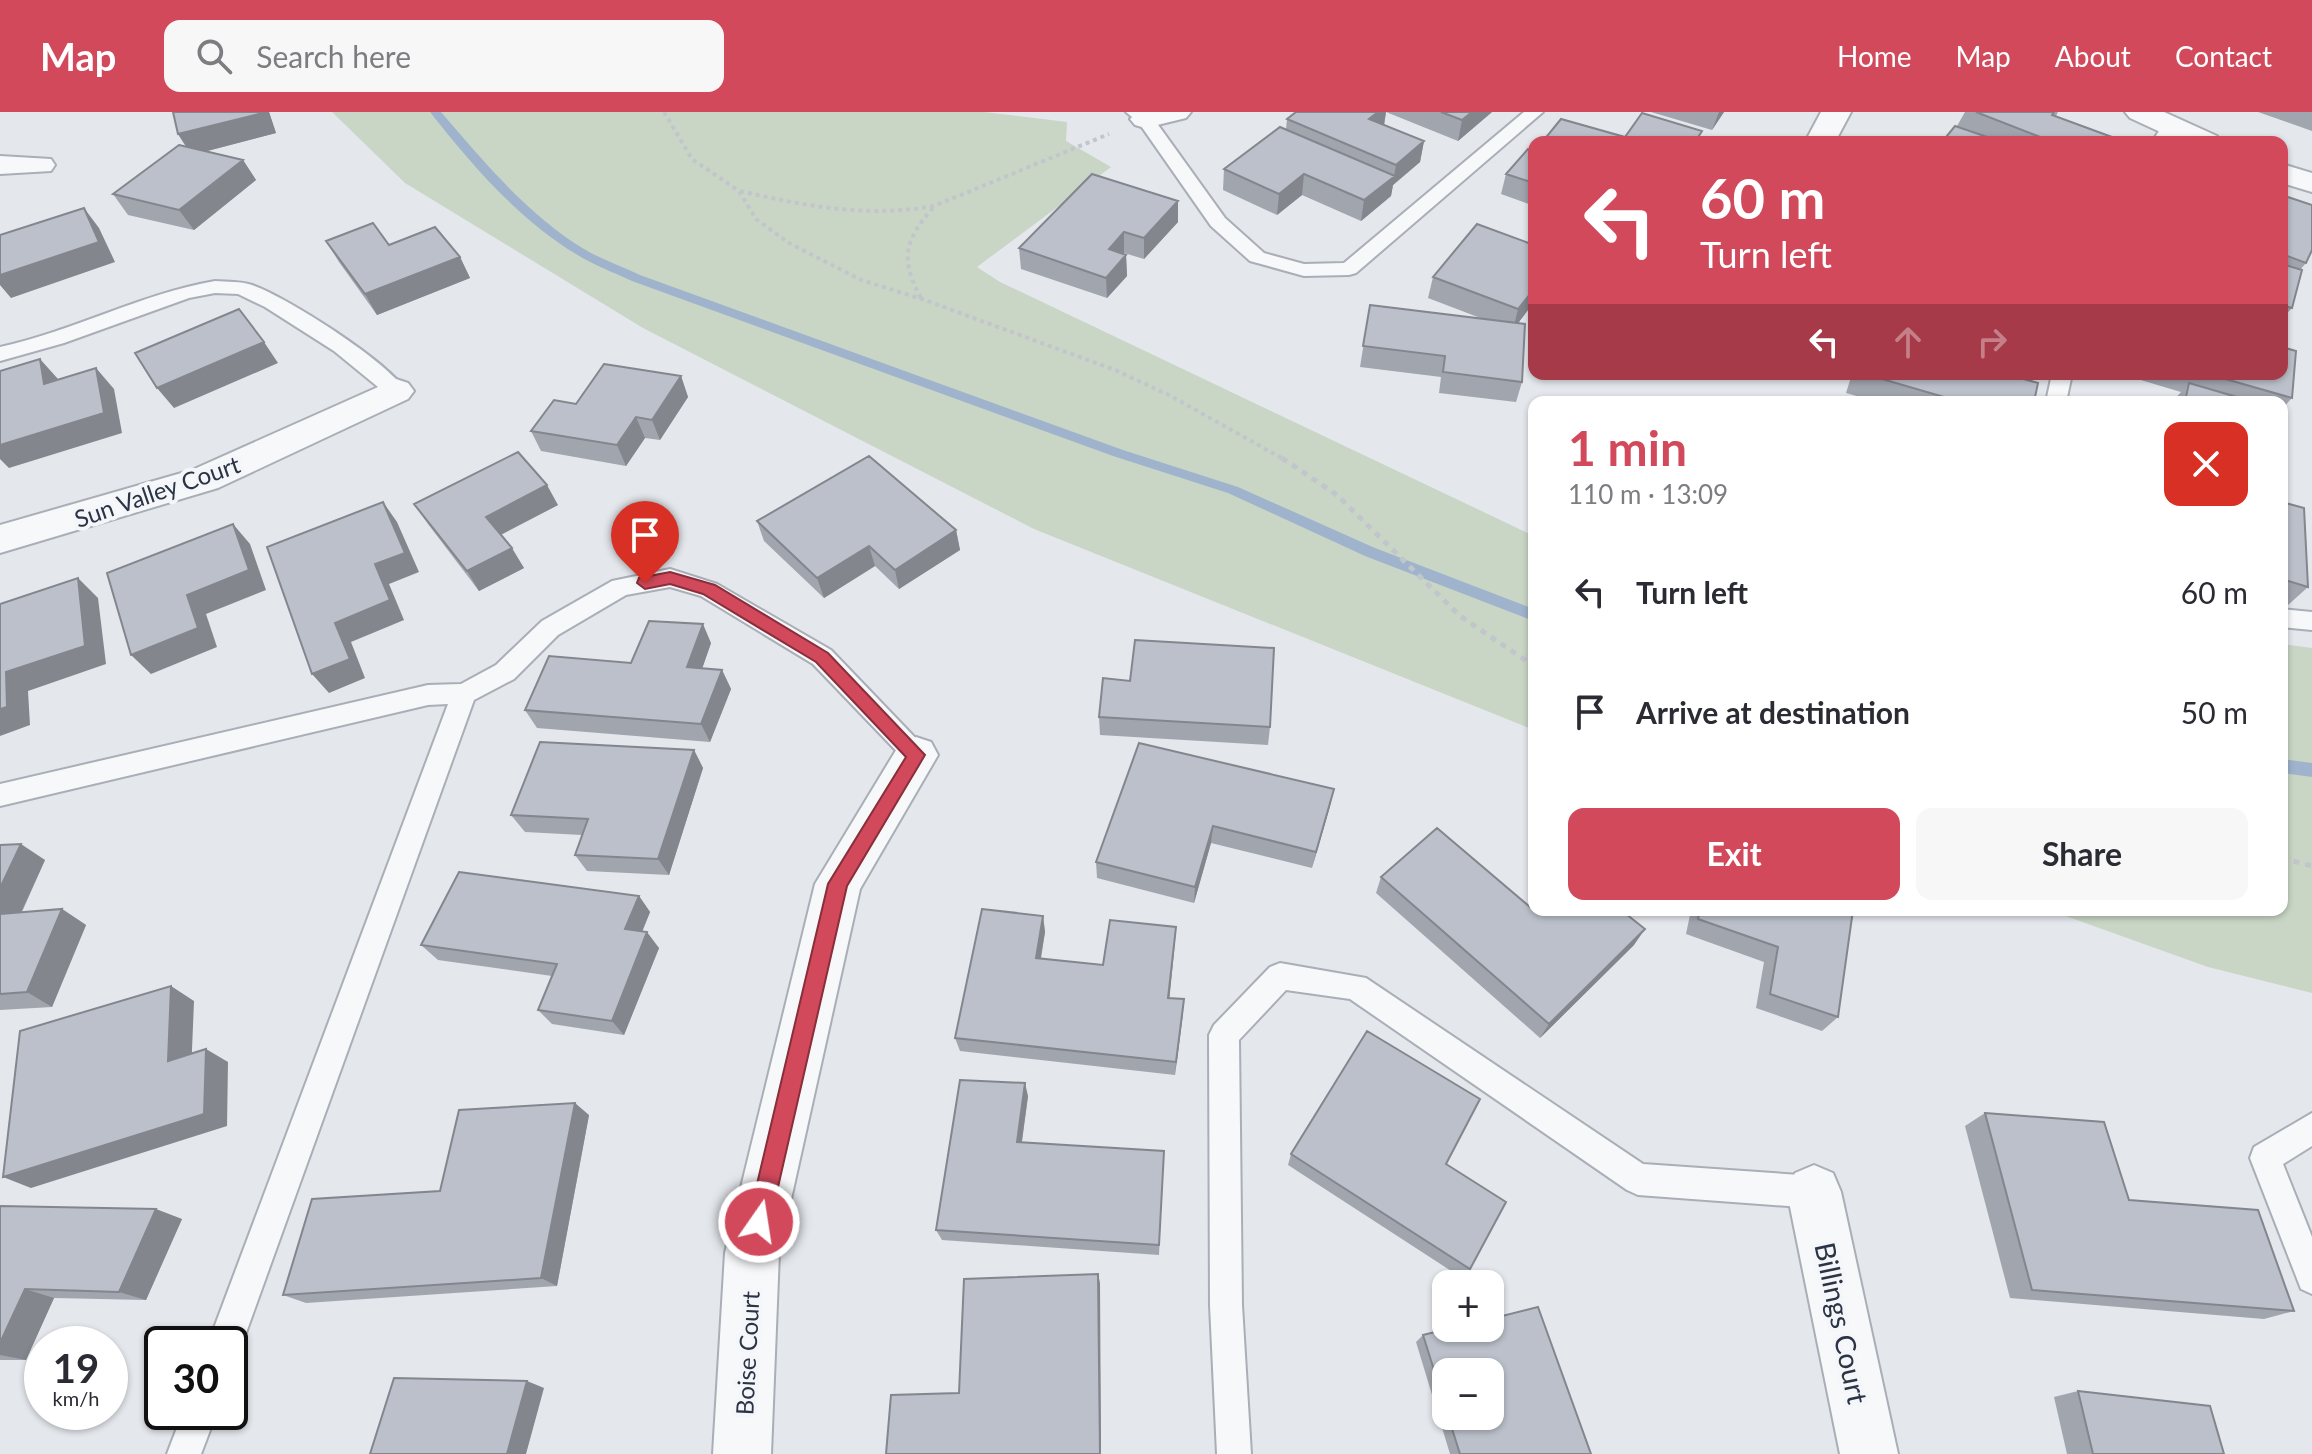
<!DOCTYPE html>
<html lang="en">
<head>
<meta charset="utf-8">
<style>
  body { margin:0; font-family:Lato,sans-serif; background:#f7f7f7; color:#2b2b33; height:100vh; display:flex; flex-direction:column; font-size:30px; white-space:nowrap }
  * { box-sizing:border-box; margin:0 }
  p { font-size:26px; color:#7c7c81 }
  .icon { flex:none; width:44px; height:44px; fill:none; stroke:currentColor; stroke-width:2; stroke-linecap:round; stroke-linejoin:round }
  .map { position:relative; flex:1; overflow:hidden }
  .panel { position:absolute; left:1528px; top:284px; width:760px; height:520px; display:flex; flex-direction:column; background:#fff; border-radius:16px; box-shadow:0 2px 6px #0004 }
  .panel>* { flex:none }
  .hud { position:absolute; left:1528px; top:24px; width:760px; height:244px; border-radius:16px; box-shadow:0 2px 6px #0004; background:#d1495b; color:#fff; overflow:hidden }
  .controls { position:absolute; left:1432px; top:1158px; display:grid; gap:16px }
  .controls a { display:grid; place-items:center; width:72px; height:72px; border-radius:16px; background:#fff; box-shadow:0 2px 6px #0004; font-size:40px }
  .speed { position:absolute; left:24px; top:1214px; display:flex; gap:16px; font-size:40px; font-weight:700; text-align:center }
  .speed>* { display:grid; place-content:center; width:104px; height:104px; border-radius:50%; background:#fff; box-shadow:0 2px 6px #0004; line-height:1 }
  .speed small { font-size:20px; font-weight:400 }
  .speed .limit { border:4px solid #111; border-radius:12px; background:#fff; color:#111 }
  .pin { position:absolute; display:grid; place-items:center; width:68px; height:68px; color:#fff; margin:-82px -34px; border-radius:50% 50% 50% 0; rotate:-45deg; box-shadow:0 0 8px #0007 }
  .pin .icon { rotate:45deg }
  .me { position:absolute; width:88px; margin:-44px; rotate:13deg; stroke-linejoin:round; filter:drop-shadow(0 0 6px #0008) }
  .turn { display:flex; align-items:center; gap:28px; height:168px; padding:0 40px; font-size:36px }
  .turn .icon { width:104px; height:104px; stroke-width:2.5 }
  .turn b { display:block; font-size:56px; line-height:68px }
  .lanes { display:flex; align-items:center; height:76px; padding:0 40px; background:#0003; justify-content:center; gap:40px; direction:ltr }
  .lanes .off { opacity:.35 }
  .round { display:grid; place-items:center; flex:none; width:84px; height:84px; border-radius:16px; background:#f7f7f7 }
  .head { display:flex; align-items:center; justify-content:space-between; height:136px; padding:0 40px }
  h1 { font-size:48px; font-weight:700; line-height:60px; color:#d1495b }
  .action { display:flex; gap:16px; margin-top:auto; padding:16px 40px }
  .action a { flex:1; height:92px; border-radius:16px; background:#d1495b; color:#fff; font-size:32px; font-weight:700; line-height:92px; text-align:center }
  .action a+a { background:#f7f7f7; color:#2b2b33 }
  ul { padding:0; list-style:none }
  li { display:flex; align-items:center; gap:24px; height:120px; padding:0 40px }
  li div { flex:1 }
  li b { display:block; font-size:30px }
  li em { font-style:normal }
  header { display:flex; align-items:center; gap:48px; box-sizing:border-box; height:112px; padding:0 40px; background:#d1495b; color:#fff }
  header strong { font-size:38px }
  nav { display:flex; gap:44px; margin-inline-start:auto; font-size:28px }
  .search { width:560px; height:72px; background:#f7f7f7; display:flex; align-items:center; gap:20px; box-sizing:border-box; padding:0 28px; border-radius:16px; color:#7c7c81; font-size:30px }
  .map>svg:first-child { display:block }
</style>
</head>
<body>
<header>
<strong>Map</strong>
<div class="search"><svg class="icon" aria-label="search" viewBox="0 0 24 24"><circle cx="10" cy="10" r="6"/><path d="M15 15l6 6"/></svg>Search here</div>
<nav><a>Home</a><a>Map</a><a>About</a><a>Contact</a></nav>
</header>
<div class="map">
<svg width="2312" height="1342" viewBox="0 0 2312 1342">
  <rect width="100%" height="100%" fill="#e4e7ec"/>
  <path fill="#c9d6c5" d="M332,0H984L1067,10L1066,29L1111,55L977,155L1000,170L1534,424V618L1034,417L643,216L405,71Z
    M2282,532L2312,536V881L2208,855L2049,798H2282Z"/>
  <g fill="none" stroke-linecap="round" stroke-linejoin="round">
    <path fill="#9fb4cc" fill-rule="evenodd" d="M430,0H441C484,50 527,102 584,137C602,148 622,154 640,163L1123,338L1238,375L1375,436L1534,497V509L1365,444L1228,381L1113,344L632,169C613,160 593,153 576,142C518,107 471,52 430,0Z
      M2282,647L2312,651V665L2282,661Z"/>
    <g stroke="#a9aeb7" stroke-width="4">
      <path id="service" d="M1126,0H1146L1151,3L1225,106L1264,141L1304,152L1344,151L1524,0H1543L1356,161L1349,163L1304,164L1250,149L1211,114L1139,11Z
        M2170,10L2179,15L2170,30H2152L2164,11Z
        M215,169C228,170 240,169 252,173C287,185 387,249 406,279L403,284H389L334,239L265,195L238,182L215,181L189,186L64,231L0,249V235C74,219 140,182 215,169Z
        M2052,262H2072L2066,290H2046Z
        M670,457L717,472L831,538L925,636L929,643L925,650L916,654L907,650L813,552L701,484L670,475L626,483L558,523L514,567L474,588L242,1232L237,1244L230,1247V1232H208L448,592L428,593L0,694V672L428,573L461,572L496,553L542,509L612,469Z
        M2282,497L2312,500V518L2282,515Z
        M1280,851L1366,866L1643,1052L1814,1064L1825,1069L1830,1080L1825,1091L1814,1096L1638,1083L1627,1078L1350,887L1286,878L1239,928L1242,1193L1251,1342H1217L1210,1193L1209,923L1214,913L1270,855Z
        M2312,1001V1034L2283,1052L2312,1125V1182L2301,1177L2250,1046L2254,1035Z
        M183,1300H217L201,1342H167Z"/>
    </g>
    <g stroke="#a9aeb7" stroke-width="4">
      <path id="minor" d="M1138,0H1191L1186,6L1145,16L1135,13L1130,7Z
        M1821,0H1851L1835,30H1805Z
        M0,44L51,47L55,53L51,59L0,62Z
        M396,267L408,271L414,279L408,287L218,376L0,441V413L192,358Z
        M916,625L931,630L938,643L860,777L779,1141L771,1342H713L725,1141L815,772L901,630Z
        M1814,1053L1833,1061L1841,1080L1898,1342H1840L1787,1080L1795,1061Z"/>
    </g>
    <g stroke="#a9aeb7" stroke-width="4">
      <path id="tertiary" d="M2125,0H2164L2217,24L2221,30H2182L2130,6Z
        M2282,52L2312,61V80L2282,71Z"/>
    </g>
    <path stroke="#c2c5cb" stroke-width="4" stroke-dasharray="4 4" stroke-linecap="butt" d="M664,0L692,47L739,79L756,107L789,131L861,168L922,187L1115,258L1169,283L1285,348
      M740,79C805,94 867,106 934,94L1109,22
      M921,186C900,147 904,129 933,96"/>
    <path stroke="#c2c5cb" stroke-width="5" stroke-dasharray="6 6" stroke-linecap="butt" d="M1282,346L1337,383L1460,504L1534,554
      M2282,746L2312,754"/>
    <use href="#service" fill="#f7f8fa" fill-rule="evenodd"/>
    <use href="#minor" fill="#f7f8fa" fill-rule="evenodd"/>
    <use href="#tertiary" fill="#f7f8fa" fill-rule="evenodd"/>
  </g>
  <path fill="#a1a5ae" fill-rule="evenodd" d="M173,0H269L276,21L207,39L243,48L256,68L194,118L128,103L113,82L186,35L178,22Z
    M1296,0H1492L1458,29L1386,0L1384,13L1424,29L1420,50L1393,73L1391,84L1361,109L1302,83L1277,103L1223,78L1224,57L1286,17L1287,7Z
    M1651,0H1724L1712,18Z
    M1965,0H2058L2056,4L2119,30H1942L1957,14Z
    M2258,0H2312V19Z
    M1534,39V94L1501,82L1506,62Z
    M2282,83L2306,151L2300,158L2292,196L2282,207Z
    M1178,89V110L1144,147L1124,141V142L1126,143L1127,164L1107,186L1021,157L1019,136Z
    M326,129L460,145L470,166L377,203L339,150Z
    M1534,133V190L1518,211L1522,270L1516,290L1439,281L1441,265L1360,255L1370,193L1483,207L1428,186L1433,165Z
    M1852,262H2006L2034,290H1878L1846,281Z
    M2135,262H2282L2292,286L2282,297V290H2172L2181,280L2134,266Z
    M681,264L688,285L660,328L645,326L626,354L541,339L531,319L576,292Z
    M2282,390L2308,475L2287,494L2282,493Z
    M414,392L558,393L501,423L524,456L479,479L428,412Z
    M757,409L956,418L960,438L899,477L875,454L824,486L764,429Z
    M711,531L702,557L722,558L731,577L710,630L537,616L525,598L631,551Z
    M1099,605L1270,615L1268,633L1100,623Z
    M1139,631L1330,694L1312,756L1211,731L1194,791L1097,766L1096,750Z
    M694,638L703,656L669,763L587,759L575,743L582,723L525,720L511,703Z
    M0,733L45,748L22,800L62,797L86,813L52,895L0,898Z
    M1381,765L1530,795L1634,833L1540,926L1376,781Z
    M639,784L650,800L642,820L659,836L624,923L552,912L538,898L552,864L438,848L421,833Z
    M1691,798H1853L1838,905L1822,919L1756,896L1764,850L1686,822Z
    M1043,804L1045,820L1041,847L1103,853L1176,815L1169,886L1183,901L1175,963L960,939L955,926Z
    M1028,984L1022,1030L1164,1039L1159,1143L942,1128L936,1118Z
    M1985,1001L2129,1088L2294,1199L2264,1207L2010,1186L1965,1014Z
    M589,1003L557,1174L306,1191L283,1183L440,1079Z
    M1291,1042L1446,1052L1470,1157L1462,1166L1288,1053Z
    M0,1094L182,1107L146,1188L54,1186L26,1248H0Z
    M1423,1223L1591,1342H1450L1416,1230ZM1446,1260L1490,1304H1446Z
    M2078,1279L2224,1342H2067L2054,1285Z"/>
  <path fill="#83868d" d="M263,0H269L276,21L192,43L178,22Z
    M1378,0H1386L1384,13L1369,7Z
    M1472,0H1492L1458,29L1462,8Z
    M1719,0H1724L1712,18Z
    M1424,29L1420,50L1393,73L1391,84L1361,109L1364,88L1394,64L1396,53Z
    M243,48L256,68L194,118L179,98Z
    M1304,62L1302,83L1277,103L1279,82Z
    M1178,89V110L1144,147V126Z
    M84,96L99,116L115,150L11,186L0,173V163Z
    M1124,120V141L1109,158V137Z
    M1126,143L1127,164L1107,186L1106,166Z
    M460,145L470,166L377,203L365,182Z
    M1534,177V190L1513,218L1518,197Z
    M264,230L278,251L174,296L157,276Z
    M40,247L58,267L44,272Z
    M96,256L114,277L122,321L9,356L0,347V333Z
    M681,264L688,285L660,328L652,308Z
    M636,305L645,326L626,354L617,333Z
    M547,373L558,393L498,424L486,405Z
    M383,390L397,410L419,460L389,472L404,508L351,530L365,566L329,581L312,562L335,511L375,452Z
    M233,412L250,432L266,478L206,502L217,535L151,562L131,543L187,483Z
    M956,418L960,438L899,477L895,458Z
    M869,434L875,454L824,486L817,466Z
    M512,436L524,456L479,479L467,459Z
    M78,466L98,486L106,552L28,579L30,613L0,624V597L6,560Z
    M703,512L711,531L696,574L687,555Z
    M722,558L731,577L710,630L701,612Z
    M694,638L703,656L669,763L658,747Z
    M1334,677L1330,694L1312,756L1316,740Z
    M1213,714L1211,731L1194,791L1195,775Z
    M21,732L45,748L13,818L0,810V776Z
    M639,784L650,800L637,832L625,817Z
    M62,797L86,813L52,895L27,880Z
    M1043,804L1045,820L1038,861L1036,846Z
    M1176,815L1175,830L1168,901V886Z
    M1645,817L1634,833L1540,926L1549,912Z
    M647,820L659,836L624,923L612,909Z
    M171,874L194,889L191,962L168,949Z
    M1184,887L1183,901L1175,963L1176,950Z
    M206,937L228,950L227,1014L31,1076L3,1065Z
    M1025,971L1028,984L1020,1042L1017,1030Z
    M575,991L589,1003L557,1174L541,1166Z
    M156,1097L182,1107L146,1188L119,1180Z
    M1098,1162L1100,1171L1101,1342H1100Z
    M25,1177L54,1186L26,1248L0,1243V1231Z
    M527,1269L544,1276L526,1342H507Z"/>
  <path fill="#bbc0ca" stroke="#83868d" stroke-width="2" d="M173,0H263V1L178,22Z
    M1296,0H1378L1369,7L1424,29L1396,53L1287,7Z
    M1441,0H1472L1462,8Z
    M1976,0H2054L2052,3L2120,28L2118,30H2053Z
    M1642,1L1702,19L1695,30L1543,29L1561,7L1625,25Z
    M1955,14L2002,30H1942Z
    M1280,15L1395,64L1364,88L1304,62L1279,82L1224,57Z
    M179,33L243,48L179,98L113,82Z
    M1528,37L1534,39V71L1506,62Z
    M1092,62L1178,89L1144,126L1124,120L1109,137L1126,143L1106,166L1019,136Z
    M2282,83L2312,93V138L2306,151L2282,142Z
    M84,96L99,130L0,163V123Z
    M373,111L389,133L435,115L460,145L365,182L326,129Z
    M1477,112L1534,133V177L1518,197L1433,165Z
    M2282,152L2302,158L2292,196L2282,193Z
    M1370,193L1525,212L1522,270L1443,260L1445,244L1363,234Z
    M239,197L264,230L157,276L135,241Z
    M2282,235L2296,239L2292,286L2208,262H2282Z
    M40,247L44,272L96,256L104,301L0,333V259Z
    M604,252L681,264L652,308L636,305L617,333L531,319L554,288L576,292Z
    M1865,262H2006L2038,271L2034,290H1961Z
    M2189,271L2254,290H2185Z
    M518,340L547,373L486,405L512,436L467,459L414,392Z
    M869,344L956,418L895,458L869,434L817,466L757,409Z
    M383,390L405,441L375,452L390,488L335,511L350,547L312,562L267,435Z
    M2282,390L2304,396L2308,475L2282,467Z
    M233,412L249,458L187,483L198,516L131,543L107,461Z
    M78,466L85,534L6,560L7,595L0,597V492Z
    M649,509L703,512L687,555L722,558L701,612L525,598L549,544L631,551Z
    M1135,528L1274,536L1270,615L1099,605L1103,566L1130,569Z
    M540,630L694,638L658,747L575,743L588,707L511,703Z
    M1139,631L1334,677L1316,740L1213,714L1195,775L1096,750Z
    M1437,716L1530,795L1534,791V798H1621L1645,817L1549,912L1381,765Z
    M21,732L0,776V733Z
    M459,760L639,784L625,817L647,820L612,909L538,898L557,852L421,833Z
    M62,797L27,880L0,882V802Z
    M982,797L1043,804L1036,846L1103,853L1110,808L1176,815L1168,886L1184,887L1176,950L955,926Z
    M1700,798H1853L1838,905L1770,882L1778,835L1698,807Z
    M171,874L168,949L206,937L204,1002L3,1065L20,919Z
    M1367,919L1480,987L1446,1052L1506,1090L1470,1157L1291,1042Z
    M960,968L1025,971L1017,1030L1164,1039L1159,1133L936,1118Z
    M575,991L541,1166L283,1183L312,1087L440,1079L459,998Z
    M1985,1001L2104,1010L2129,1088L2258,1098L2294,1199L2032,1178Z
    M0,1094L156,1097L119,1180L25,1177L0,1231Z
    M1098,1162L1100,1342H886L891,1283L959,1281L964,1167Z
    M1538,1195L1591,1342H1460L1448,1304H1490V1260H1446V1296L1423,1223L1451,1216H1490V1207Z
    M394,1266L527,1269L507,1342H370Z
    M2078,1279L2210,1294L2224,1342H2093Z"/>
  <path fill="#d1495b" stroke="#882f3b" stroke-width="2" d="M670,460L715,473L828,541L925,643L847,774L770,1110L767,1118L759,1121L751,1118L748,1110L828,772L906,645L816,550L703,482L670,472L645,477L637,471L639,466Z"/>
  <g text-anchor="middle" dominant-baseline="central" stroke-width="8" stroke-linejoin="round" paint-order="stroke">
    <g font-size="24" fill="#2b3445" stroke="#f4f6f9">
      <text transform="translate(157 379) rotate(-19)">Sun Valley Court</text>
      <text transform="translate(747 1241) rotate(-87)">Boise Court</text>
    </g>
    <g font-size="28" fill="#2b3445" stroke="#f4f6f9">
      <text transform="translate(1842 1211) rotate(78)">Billings Court</text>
    </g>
  </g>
</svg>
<div class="controls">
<a>+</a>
<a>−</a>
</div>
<div class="speed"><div>19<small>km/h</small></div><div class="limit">30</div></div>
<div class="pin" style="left:645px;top:471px;background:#d93025"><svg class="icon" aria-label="arrive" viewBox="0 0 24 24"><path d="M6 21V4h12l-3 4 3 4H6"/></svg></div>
<svg class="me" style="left:759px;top:1110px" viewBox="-20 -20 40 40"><circle r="17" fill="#d1495b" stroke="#fff" stroke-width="3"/><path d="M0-11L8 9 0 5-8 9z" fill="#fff"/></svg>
<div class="hud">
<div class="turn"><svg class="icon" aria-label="left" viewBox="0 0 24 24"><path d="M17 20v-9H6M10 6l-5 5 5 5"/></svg><div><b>60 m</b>Turn left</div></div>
<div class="lanes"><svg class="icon" aria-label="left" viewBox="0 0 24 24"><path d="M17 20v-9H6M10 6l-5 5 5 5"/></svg><svg class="icon off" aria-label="ahead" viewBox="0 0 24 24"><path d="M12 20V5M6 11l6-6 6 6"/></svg><svg class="icon off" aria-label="right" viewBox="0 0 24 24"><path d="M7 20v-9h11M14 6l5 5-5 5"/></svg></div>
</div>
<section class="panel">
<div class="head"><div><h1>1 min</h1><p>110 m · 13:09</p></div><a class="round" style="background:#d93025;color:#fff"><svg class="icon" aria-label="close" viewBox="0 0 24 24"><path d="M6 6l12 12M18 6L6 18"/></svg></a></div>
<ul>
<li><svg class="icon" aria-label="left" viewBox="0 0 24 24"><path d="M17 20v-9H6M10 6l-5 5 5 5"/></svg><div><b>Turn left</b></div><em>60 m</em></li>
<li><svg class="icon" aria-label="arrive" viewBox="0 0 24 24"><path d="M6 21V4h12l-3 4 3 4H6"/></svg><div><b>Arrive at destination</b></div><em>50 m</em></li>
</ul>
<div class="action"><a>Exit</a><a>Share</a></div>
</section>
</div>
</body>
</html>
